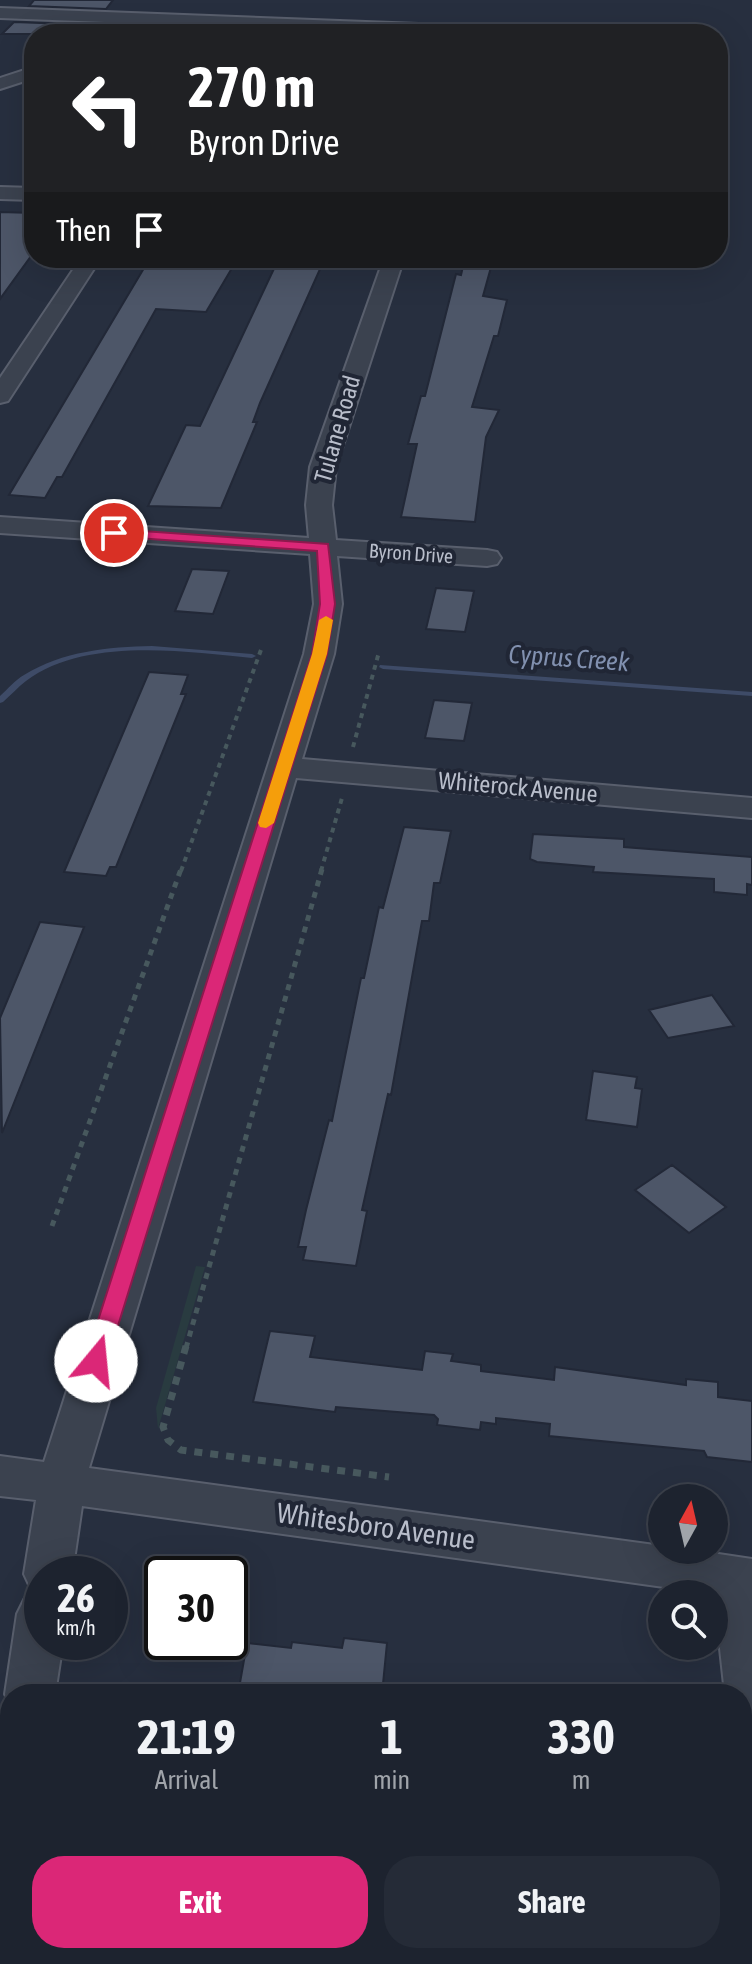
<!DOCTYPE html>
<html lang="en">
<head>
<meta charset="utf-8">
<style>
  body { margin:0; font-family:"Asap Condensed",sans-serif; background:#252b37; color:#f1f3f6; height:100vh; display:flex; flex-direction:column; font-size:30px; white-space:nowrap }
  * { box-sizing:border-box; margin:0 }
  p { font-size:26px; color:#a0a4aa }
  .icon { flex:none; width:44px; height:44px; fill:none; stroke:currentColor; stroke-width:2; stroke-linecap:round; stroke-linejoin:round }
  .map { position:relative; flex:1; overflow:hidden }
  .details { position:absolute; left:0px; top:1684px; width:752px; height:280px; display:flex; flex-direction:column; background:#1d232f; border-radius:32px 32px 0 0; box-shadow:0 8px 32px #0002,0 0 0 2px #3b404b }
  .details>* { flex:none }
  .top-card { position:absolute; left:24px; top:24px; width:704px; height:244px; border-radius:32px; box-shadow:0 8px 32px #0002,0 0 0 2px #3b404b; background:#202124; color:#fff; overflow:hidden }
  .needle { width:52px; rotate:8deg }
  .buttons { position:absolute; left:648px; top:1484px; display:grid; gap:16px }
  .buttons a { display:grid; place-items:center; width:80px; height:80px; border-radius:50%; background:#1d232f; box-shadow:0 8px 32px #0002,0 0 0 2px #3b404b; font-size:40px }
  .speed { position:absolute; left:24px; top:1556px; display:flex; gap:16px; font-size:40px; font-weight:700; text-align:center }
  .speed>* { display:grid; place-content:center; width:104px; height:104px; border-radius:50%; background:#1d232f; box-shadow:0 8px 32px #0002,0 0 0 2px #3b404b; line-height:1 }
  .speed small { font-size:20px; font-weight:400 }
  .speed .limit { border:4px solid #111; border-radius:12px; background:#fff; color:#111 }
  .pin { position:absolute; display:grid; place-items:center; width:68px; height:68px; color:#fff; margin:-34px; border:4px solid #fff; border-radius:50%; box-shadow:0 2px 8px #0007 }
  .me { position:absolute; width:88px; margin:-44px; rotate:17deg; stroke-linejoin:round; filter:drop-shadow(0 0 6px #0008) }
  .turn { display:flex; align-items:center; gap:28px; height:168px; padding:0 32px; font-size:36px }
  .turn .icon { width:104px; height:104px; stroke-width:2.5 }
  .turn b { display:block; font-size:56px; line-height:68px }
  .then { display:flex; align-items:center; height:76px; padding:0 32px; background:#0003; gap:16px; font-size:30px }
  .eta { display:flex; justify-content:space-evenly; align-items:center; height:136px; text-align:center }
  .eta b { font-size:48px; font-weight:700; line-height:56px }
  .cta { display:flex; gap:16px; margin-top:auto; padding:16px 32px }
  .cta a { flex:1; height:92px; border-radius:32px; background:#db2777; color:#fff; font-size:32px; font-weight:700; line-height:92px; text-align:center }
  .cta a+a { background:#252b37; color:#f1f3f6 }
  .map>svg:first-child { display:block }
</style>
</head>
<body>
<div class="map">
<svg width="752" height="1964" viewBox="0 0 752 1964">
  <rect width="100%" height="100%" fill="#272f3f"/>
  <path fill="#293b40" d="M196,1266L205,1267L158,1429L156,1408Z"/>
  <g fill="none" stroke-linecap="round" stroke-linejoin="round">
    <path fill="#3e4b67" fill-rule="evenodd" d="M152,646L252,654L256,656L252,658C184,651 84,637 26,681C18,687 11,695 3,702L0,703V696C8,689 15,680 24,675C63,651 108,647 152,646Z
      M380,665L752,692V696L383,669L379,667Z"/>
  </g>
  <path fill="#4d5668" stroke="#222837" stroke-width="2" d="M34,0H113L106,9L29,6Z
    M14,22L93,25L85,34H2Z
    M0,212L34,213V252L0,299Z
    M150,258H211L209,262L235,263L206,312L156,309L62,477H57L45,498L9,495Z
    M279,258H325L260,403L253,422H257L221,508L148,506L186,425L200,426Z
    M465,258L493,260L483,296L507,300L498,336H494L472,407L499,410L486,437L475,522L401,517L417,444H408L421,396H425L456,274L461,275Z
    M192,569L229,571L213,614L175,611Z
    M436,588L474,591L465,632L426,629Z
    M149,672L188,675L181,694H186L116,867H110L106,876L64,872Z
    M434,700L472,703L464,741L425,738Z
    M404,827L451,831L440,883H434L429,921H422L391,1095L388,1094L362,1210L367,1211L356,1266L303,1260L306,1247H298L306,1210L329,1120L332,1121L361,978H364L379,907L383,908Z
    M533,834L624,839V847L752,857V885L747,884V895L714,892V879L593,872L594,867L537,862L530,859Z
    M40,922L84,927L2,1133L0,1018Z
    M712,995L734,1026L668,1038L649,1010Z
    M593,1071L637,1077L635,1088L642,1089L637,1127L586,1120Z
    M672,1165L726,1207L689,1233L635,1190Z
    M270,1331L315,1336L310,1357L422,1370L425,1351L453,1354L451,1361L481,1365V1371L554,1380L555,1367L686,1385V1379L718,1382V1397L752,1401V1462L707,1457L704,1451L549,1436L550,1424L496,1418V1424L481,1422L480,1430L437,1425L438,1419L434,1415L336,1407L335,1412L253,1402Z
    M344,1638L387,1643L382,1694H238L247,1643L291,1648L292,1642L342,1648Z"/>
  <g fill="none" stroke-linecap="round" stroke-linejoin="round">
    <g stroke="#595f6d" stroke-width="4">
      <path id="minor" d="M0,8L445,25L453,30L448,34H423L0,18Z
        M34,67V78L0,89V78Z
        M0,187L34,188V200L0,199Z
        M81,258H101L8,401L0,403V378Z
        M384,258H404L336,467L332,505L336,540L487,550L497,552L501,558L497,564L487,566L337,556L342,604L334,654L302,759L752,798V818L296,778L89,1468L662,1546V1550H692L752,1559V1729L742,1725V1694H725L714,1594L82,1506L72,1574H42V1642H63L55,1694H10V1706L5,1694L17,1614L25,1598L40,1593L31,1589L24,1574L36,1500L0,1496V1456L44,1462L304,654L314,604L310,554L0,533V517L309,538L306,505L310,467Z
        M10,1803V1919L0,1924V1807Z"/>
    </g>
    <path stroke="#47585d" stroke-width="3" stroke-dasharray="4 4" stroke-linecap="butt" d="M141,263L145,258"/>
    <path stroke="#47585d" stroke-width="4" stroke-dasharray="5 5" stroke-linecap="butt" d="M353,747L379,652
      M181,871L262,647
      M321,871L342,798"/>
    <path stroke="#47585d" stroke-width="5" stroke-dasharray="6 6" stroke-linecap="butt" d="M52,1226L181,869
      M186,1348L322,869"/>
    <path stroke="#47585d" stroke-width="7" stroke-dasharray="8 8" stroke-linecap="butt" d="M186,1346L163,1427L168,1440L181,1450L389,1477"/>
    <use href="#minor" fill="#3b424f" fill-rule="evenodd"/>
  </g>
  <path fill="#db2777" stroke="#8e194d" stroke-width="2" d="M114,529L328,544L335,604L327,654L107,1361L104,1367H88L85,1361L312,654L320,604L317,551L109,536L107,533Z"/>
  <path fill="#f59e0b" d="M326,616L333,620L327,654L274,823L266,828L260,827L258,823L312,654L319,620Z"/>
  <g text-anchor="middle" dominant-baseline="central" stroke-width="8" stroke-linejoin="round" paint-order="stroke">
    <g font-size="20" fill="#b8bdca" stroke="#202635">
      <text transform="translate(411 553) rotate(4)">Byron Drive</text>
    </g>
    <g font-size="24" fill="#b8bdca" stroke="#202635">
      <text transform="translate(337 429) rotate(-74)">Tulane Road</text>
      <text transform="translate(518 787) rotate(5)">Whiterock Avenue</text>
    </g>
    <g font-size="26" font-style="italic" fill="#8190af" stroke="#202635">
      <text transform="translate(569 658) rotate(4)">Cyprus Creek</text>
    </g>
    <g font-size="28" fill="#b8bdca" stroke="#202635">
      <text transform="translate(376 1526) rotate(8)">Whitesboro Avenue</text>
    </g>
  </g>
</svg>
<div class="buttons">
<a><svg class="needle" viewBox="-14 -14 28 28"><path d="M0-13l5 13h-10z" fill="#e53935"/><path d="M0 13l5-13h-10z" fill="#a0a4aa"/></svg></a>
<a><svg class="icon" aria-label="search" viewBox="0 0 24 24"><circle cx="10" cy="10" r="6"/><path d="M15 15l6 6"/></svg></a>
</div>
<div class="speed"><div>26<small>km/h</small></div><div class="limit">30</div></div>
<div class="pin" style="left:114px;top:533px;background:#d93025"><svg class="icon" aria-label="arrive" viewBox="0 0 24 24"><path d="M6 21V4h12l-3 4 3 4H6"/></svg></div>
<svg class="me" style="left:96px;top:1361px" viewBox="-20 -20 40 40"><circle r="19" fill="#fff"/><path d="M0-13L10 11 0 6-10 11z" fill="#db2777"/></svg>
<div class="top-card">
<div class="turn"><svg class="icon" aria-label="left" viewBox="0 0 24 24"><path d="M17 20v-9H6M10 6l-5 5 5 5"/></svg><div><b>270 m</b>Byron Drive</div></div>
<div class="then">Then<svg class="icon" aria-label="arrive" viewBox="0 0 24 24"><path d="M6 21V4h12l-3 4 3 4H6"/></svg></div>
</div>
<section class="details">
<div class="eta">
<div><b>21:19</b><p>Arrival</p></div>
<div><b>1</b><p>min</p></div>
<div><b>330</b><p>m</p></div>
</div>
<div class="cta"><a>Exit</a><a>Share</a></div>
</section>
</div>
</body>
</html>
